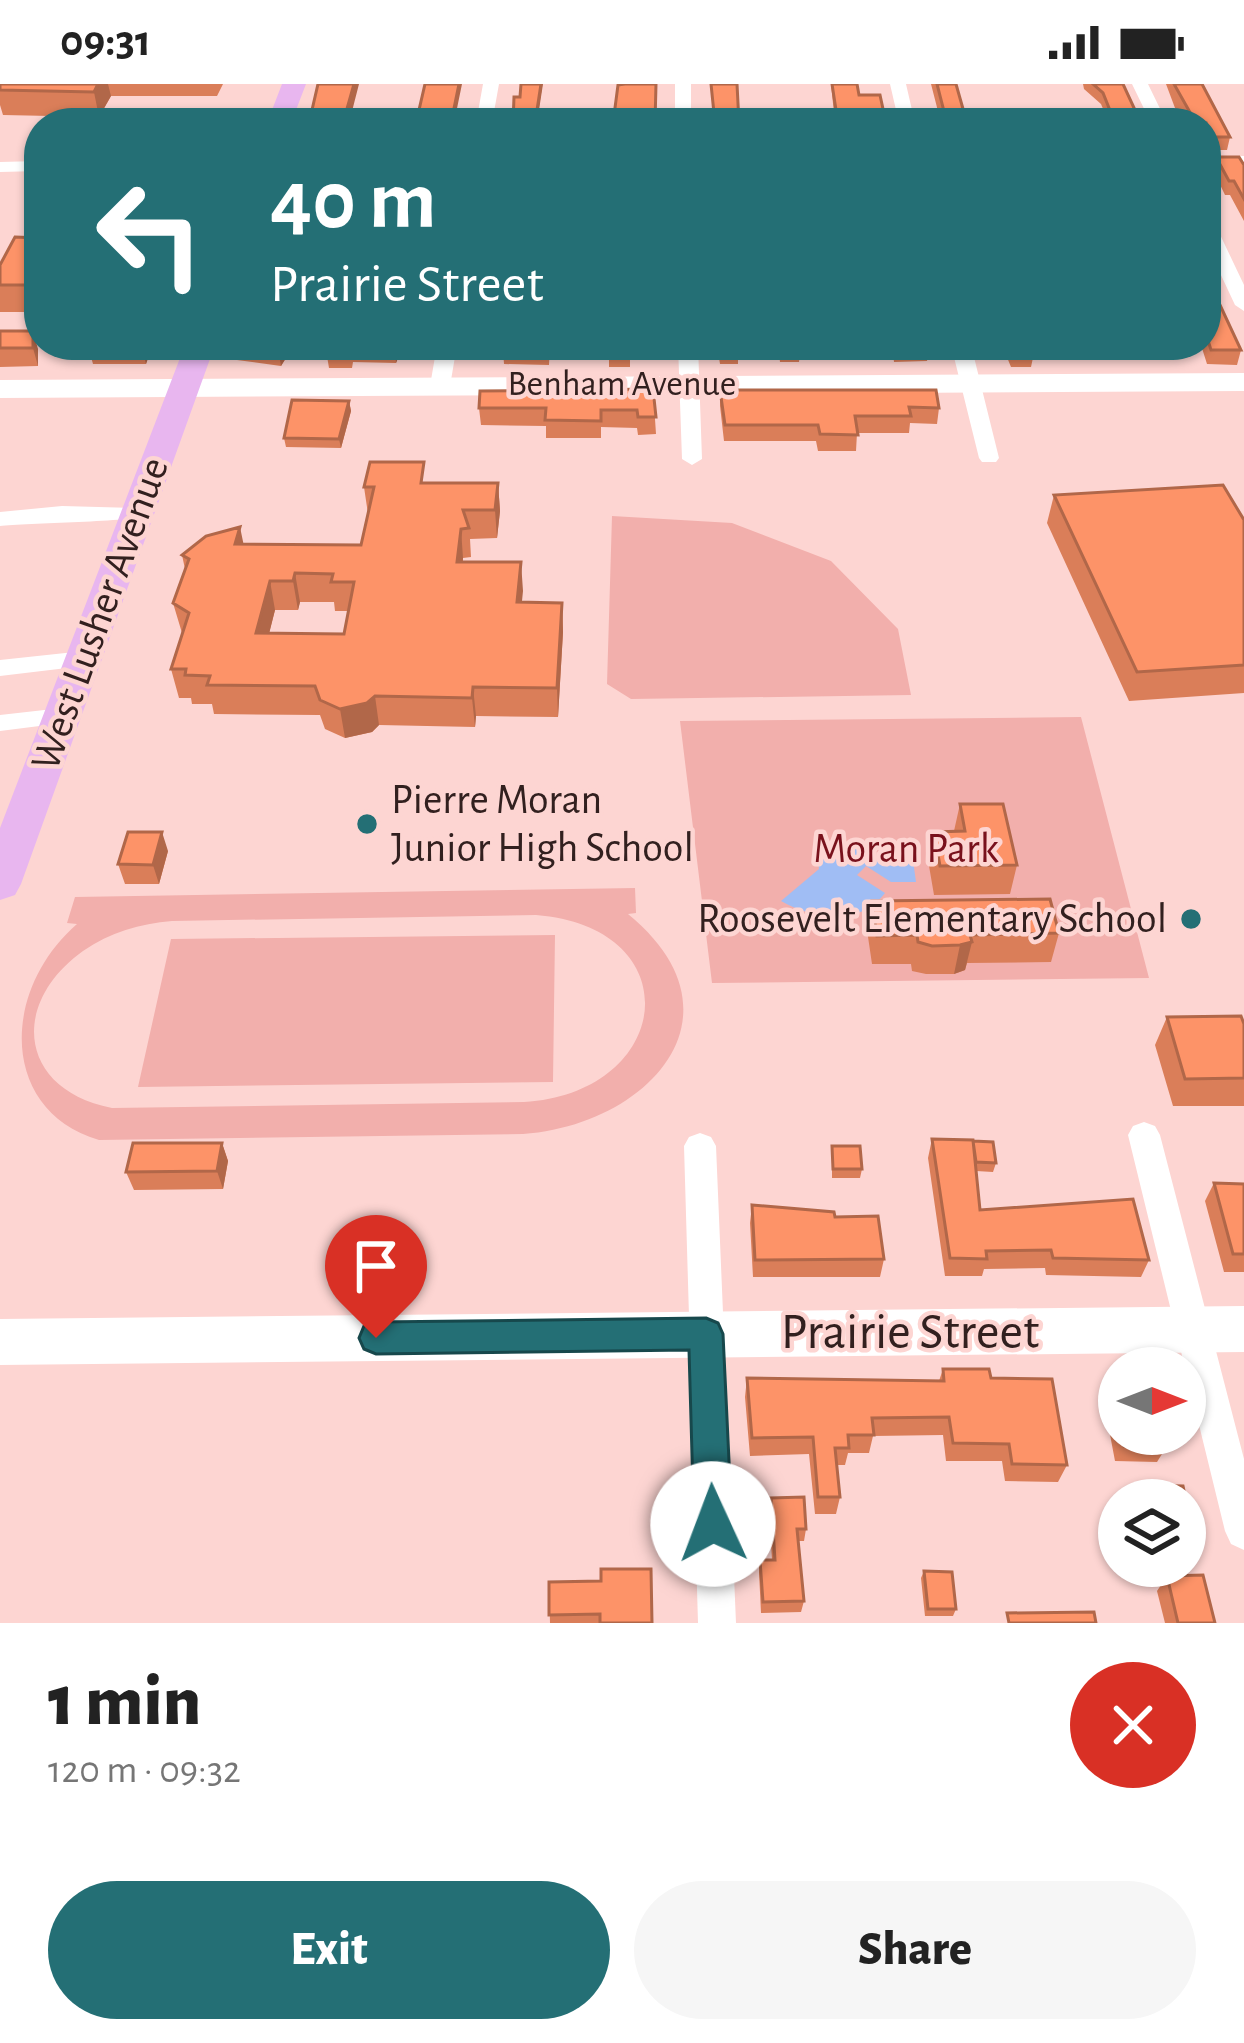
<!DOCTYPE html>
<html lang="en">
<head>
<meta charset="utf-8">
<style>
  body { margin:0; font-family:"Alegreya Sans",sans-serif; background:#f6f6f6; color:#222; height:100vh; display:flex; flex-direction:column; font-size:45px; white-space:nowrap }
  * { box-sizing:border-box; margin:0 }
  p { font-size:39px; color:#767676 }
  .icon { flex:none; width:66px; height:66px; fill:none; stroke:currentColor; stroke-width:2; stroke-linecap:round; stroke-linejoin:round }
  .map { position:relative; height:1539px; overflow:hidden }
  .details { display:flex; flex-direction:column; background:#fff; flex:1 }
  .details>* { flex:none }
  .top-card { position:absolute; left:24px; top:24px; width:1197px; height:252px; border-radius:48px; box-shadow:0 3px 9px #0004; background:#246f75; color:#fff; overflow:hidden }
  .needle { width:78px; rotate:90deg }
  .fabs { position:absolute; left:1098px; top:1263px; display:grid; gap:24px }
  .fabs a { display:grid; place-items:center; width:108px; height:108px; border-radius:50%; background:#fff; box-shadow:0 3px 9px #0004; font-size:60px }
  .pin { position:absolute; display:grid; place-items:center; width:102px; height:102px; color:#fff; margin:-123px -51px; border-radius:50% 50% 50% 0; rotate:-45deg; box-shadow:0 0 12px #0007 }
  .pin .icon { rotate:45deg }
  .me { position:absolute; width:132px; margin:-66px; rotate:358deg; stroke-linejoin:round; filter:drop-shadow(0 0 9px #0008) }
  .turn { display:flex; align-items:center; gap:42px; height:252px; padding:0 48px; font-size:54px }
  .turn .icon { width:156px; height:156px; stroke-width:2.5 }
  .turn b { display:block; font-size:84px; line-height:102px }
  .round { display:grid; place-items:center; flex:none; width:126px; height:126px; border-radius:63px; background:#f6f6f6 }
  .summary { display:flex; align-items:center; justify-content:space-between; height:204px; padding:0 48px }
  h1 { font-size:72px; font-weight:800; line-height:90px }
  .action { display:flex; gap:24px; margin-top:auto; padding:24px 48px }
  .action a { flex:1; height:138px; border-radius:72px; background:#246f75; color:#fff; font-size:48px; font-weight:800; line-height:138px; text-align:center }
  .action a+a { background:#f6f6f6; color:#222 }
  .status { display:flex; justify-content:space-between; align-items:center; height:84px; padding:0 60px; background:#fff; direction:ltr }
  .status svg { height:33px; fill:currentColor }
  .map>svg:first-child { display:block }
</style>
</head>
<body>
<div class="status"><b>09:31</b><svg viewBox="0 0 49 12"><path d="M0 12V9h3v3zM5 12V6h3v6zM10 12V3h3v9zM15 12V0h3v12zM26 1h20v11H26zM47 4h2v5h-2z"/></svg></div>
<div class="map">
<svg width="1244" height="1539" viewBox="0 0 1244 1539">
  <rect width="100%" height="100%" fill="#fdd5d2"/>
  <path fill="#f2afac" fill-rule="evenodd" d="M612,432L732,439L831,477L898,545L911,611L631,615L607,600Z
    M1081,633L1149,894L712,899L680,637Z
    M635,804L636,829L628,830C751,931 648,1041 523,1050L99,1056C0,1027 0,907 77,840L67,839L75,813ZM536,831C693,844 673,1009 524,1018L112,1024C19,1006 9,920 83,867C110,848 140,840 172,837Z
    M555,851L553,998L138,1003L171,855Z"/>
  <path fill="#a0bdf4" d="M856,762L877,776H913L916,798H891L866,782L857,791L885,809C859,843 813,835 781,817L819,785L816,763Z"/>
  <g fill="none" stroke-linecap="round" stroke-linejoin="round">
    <path fill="#fff" fill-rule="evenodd" d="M483,0H499L492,39H476Z
      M675,0H691V39H675Z
      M890,0H906L915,39H899Z
      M1132,0H1148L1167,39H1151Z
      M1206,72H1244V82H1206Z
      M39,77V87L0,88V78Z
      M1206,135L1215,140L1244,201V227L1235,221L1206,159Z
      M437,261H457L450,302L440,308L430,302Z
      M678,261H698L702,375L692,381L682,375Z
      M951,261H971L999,374L996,378H982L979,374Z
      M62,422L135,424L146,431C137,438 24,439 0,442V428Z
      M84,567L92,569L96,575L92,581L0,592V576Z
      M62,624L74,632L71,638L0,647V631Z
      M1144,1038L1155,1042L1160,1051L1244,1375V1466L1231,1460L1225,1447L1128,1051L1133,1042Z
      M700,1049L711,1053L716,1062L736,1539H698L684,1062L689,1053Z"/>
    <path fill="#fff" fill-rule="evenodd" d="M1244,289V307L0,314V296Z
      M1244,1222V1268L0,1281V1235Z"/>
    <path fill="#e8b6ef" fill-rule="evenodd" d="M282,0H306L291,39H267Z
      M185,261H215L21,800L15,811L0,816V744Z"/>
  </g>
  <path fill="#da7e59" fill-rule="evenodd" d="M0,0H223L217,12H111L99,33L3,31L0,21Z
    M831,0H857L859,11L886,39H835Z
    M931,0H956L967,39H941Z
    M1083,0H1123L1141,39H1109L1101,20L1084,5Z
    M1166,0H1202L1230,53L1227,66H1206V39H1184L1175,24Z
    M1216,73L1244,81V137L1230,111H1225L1213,86Z
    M39,154V224L37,228H0V181Z
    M1206,191L1241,266L1237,281L1207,280L1201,261H1206Z
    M0,247L38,265V282L0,283Z
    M234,261H294L281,282L237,276Z
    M329,261H403L396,279L353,278L352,284H329L327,272Z
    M550,261L549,281L504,280L503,266Z
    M609,261H630V283H609Z
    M717,261H738V280H720Z
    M778,261H801L799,278H780Z
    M892,261H930L927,277L894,278Z
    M1002,261H1031L1034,269L1031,283H1011Z
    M88,262H152L146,280H93Z
    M653,305L656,350L638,351L637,344L601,343V354H546V342L481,341L479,324Z
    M720,306L939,324L937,340L910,339L909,349H857L856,367H818L816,357H724L720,322Z
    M349,317L351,327L341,364L286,363L284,354Z
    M427,399H498L500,427L497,454L470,455L471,473L463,474V478H521V518L562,519L563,548L558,633L476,632L475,643L379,641L372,648L345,654L325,645L320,631L214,630L212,620H192L191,614H179L171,585L182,549L173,519L185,485L182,471L244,460L361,461L368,430L364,403ZM300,518H334L335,527H348L344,550L269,549L275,526H298Z
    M1054,411L1244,436V609L1129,617L1047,439Z
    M960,720L1017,781L1010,810L934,811L928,776L934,748L954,747Z
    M168,767L159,800H125L118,780Z
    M872,817L1059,849L1051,878L967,879L965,886L954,890H926L912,887L911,880H872L867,846Z
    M1167,933L1244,940V1022H1173L1155,961Z
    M932,1055L996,1079L993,1088L976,1087L980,1126L1149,1176L1141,1193L1046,1191L1045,1184L984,1185L982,1192H945L928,1074Z
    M222,1059L228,1077L223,1105L134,1106L126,1088Z
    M832,1062L862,1085L860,1094H832Z
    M1214,1099L1244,1100V1188H1224L1205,1117Z
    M752,1121L835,1133L884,1175L880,1193H753L750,1139Z
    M943,1285L991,1294L1067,1381L1058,1398L1005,1397L1002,1377H946L943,1351L873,1352L869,1369H848L845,1381H836L840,1413L836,1430H815L809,1370L750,1372L745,1313L747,1294L939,1297Z
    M1119,1303V1350H1166L1164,1352L1167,1362L1157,1378L1115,1377L1108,1340L1116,1325L1114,1314Z
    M1135,1401L1183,1402L1191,1439L1185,1448V1416H1127Z
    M771,1414L806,1445L804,1457H798L804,1517L801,1528L761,1529L759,1488L760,1476H772L769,1426Z
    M924,1487L956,1525L953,1532H925L921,1494Z
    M1167,1492L1215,1539H1165L1157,1507Z
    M549,1498L652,1539H550Z"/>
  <path fill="#b16749" d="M98,0H108L111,12L99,33L94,8Z
    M354,0H359L349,39H343Z
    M459,0H462L454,39H451Z
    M541,0H543L537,39H535Z
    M39,183V224L37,228L30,201Z
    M33,247L38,265V282L33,264Z
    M141,261L152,262L146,280Z
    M281,261H294L281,282L278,265Z
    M397,261H403L396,279L395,266Z
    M349,317L351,327L341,364L339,355Z
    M498,399L500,427L497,454L495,426Z
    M240,443L246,472L235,460Z
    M461,445L463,474L459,507L457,478Z
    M521,478L523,507L519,547L517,518Z
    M295,489L300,518L298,526L293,497Z
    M270,497L275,526L262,578L256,549Z
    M562,519L563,548L558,633L557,604Z
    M473,603L476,632L475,643L472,614Z
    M375,612L379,641L372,648L345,654L340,625Z
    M162,748L168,767L159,800L153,781Z
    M972,858L965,886L954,890L960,861Z
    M222,1059L228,1077L223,1105L217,1087Z"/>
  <path fill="#fd9368" stroke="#b16749" stroke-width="3" fill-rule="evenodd" d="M0,0H98L94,8L0,6Z
    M318,0H354L343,39H309Z
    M425,0H459L451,39H416Z
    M521,0H541L535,39H513L514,13H520Z
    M625,0H656L655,39H613L618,1Z
    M711,0H737L739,39H715Z
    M832,0H857L859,11H880L886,39H838Z
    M937,0H956L967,39H947Z
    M1093,0H1123L1141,39H1115L1103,9Z
    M1174,0H1202L1230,53H1206V39H1196Z
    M1216,73H1239L1244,81V115L1234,97H1229Z
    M15,153L39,154V183L30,201H0V181Z
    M1206,191L1241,266H1211L1206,250Z
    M0,247H33V264H0Z
    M249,261H281L278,265Z
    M329,261H397L395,266H351L350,271L327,272Z
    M503,261H549V266H503Z
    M609,261H630V264H609Z
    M719,261H738L739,271H720Z
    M1010,261H1031L1034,269H1013Z
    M653,305L656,333H638L637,326H601V337L545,336L546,324H479L480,307Z
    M720,306H936L939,324L909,323L911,332H855L858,351L820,350L818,341H725Z
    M292,316L349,317L339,355L284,354Z
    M370,378H424L421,399H498L495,426H463L469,444L461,445L457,478H521L517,518L562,519L557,604L473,603L472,614L375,612L367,619L340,625L320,616L315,602L207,601L210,592L185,591L186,585H171L189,529L173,519L189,475L182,471L206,452L240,443L235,460L361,461L374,403H364ZM295,489L333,490L331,498H354L344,550L256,549L270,497H293Z
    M1223,401L1244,436V581L1137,588L1054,411Z
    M960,720H1003L1017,781L940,782L934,748L965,747Z
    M128,748H162L153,781L118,780Z
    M1050,815L1059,849L970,851L972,858L960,861L932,862L918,858L917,851L877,852L872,817Z
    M1241,932L1244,940V994L1185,995L1167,933Z
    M932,1055L973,1056L980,1126L1133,1115L1149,1176L1053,1174L1051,1166L986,1167L987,1175L950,1174Z
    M973,1057L993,1058L996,1079L976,1078Z
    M133,1059H222L217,1087L126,1088Z
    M832,1062H860L862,1085H833Z
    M1214,1099L1244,1100V1170H1233Z
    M752,1121L834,1128L835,1133L878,1132L884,1175L755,1176Z
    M943,1285H989L991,1294L1052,1295L1067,1381L1012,1380L1009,1360L953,1359L949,1333L872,1334L874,1351H848L849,1364H835L840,1413H818L813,1353L752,1354L747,1294L944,1297Z
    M1121,1350H1164L1167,1362H1124Z
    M1135,1401L1183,1402L1191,1439H1185V1416H1138Z
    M804,1413L806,1445H797L804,1517L763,1518L760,1476H775L771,1414Z
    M601,1485H651L652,1539H600V1530L549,1531V1498L601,1497Z
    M924,1487L952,1488L956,1525H928Z
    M1203,1491L1215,1539H1178L1167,1492Z
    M1094,1528L1096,1539H1009L1007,1529Z"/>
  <path fill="#246f75" stroke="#17484c" stroke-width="3" d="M706,1234L718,1239L723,1250L732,1440L726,1454L713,1459L699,1454L694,1440L689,1266L376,1270L364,1265L359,1254L364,1242L376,1238Z"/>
  <g fill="#246f75" stroke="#fdd5d2" stroke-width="4.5">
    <circle cx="367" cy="740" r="12"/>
    <circle cx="1191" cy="835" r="12"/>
  </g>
  <g text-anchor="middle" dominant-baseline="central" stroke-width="9" stroke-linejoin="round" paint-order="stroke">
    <g font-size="36" fill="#32201f" stroke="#fdd5d2">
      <text x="622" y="300">Benham Avenue</text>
    </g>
    <g font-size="42" fill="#32201f" stroke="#fdd5d2">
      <text transform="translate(100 530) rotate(-70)">West Lusher Avenue</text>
    </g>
    <g font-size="42" fill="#32201f" stroke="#fdd5d2" text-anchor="start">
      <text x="391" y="716">Pierre Moran<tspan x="391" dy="48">Junior High School</tspan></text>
      <text x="1167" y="835" text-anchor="end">Roosevelt Elementary School</text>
    </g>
    <g font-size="42" fill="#79111c" stroke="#fdd5d2">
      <text x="906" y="765">Moran Park</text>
    </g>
    <g font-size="51" fill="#32201f" stroke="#fdd5d2">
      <text x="910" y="1248">Prairie Street</text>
    </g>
  </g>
</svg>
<div class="fabs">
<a><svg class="needle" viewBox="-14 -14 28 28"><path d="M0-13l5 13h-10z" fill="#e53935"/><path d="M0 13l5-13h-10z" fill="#767676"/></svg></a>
<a><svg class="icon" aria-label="layers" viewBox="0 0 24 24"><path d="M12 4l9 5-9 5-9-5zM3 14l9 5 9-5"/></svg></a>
</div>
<div class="pin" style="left:376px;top:1254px;background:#d93025"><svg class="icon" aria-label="arrive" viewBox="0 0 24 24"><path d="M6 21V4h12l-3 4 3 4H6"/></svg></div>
<svg class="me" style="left:713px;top:1440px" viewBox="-20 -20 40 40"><circle r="19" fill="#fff"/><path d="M0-13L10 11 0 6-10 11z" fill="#246f75"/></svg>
<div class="top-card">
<div class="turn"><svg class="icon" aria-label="left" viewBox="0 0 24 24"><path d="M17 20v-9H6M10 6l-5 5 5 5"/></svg><div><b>40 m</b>Prairie Street</div></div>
</div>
</div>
<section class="details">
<div class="summary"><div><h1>1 min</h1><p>120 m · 09:32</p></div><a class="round" style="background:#d93025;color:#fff"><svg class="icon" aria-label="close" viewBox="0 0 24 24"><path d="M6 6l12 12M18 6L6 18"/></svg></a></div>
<div class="action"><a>Exit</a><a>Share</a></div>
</section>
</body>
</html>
